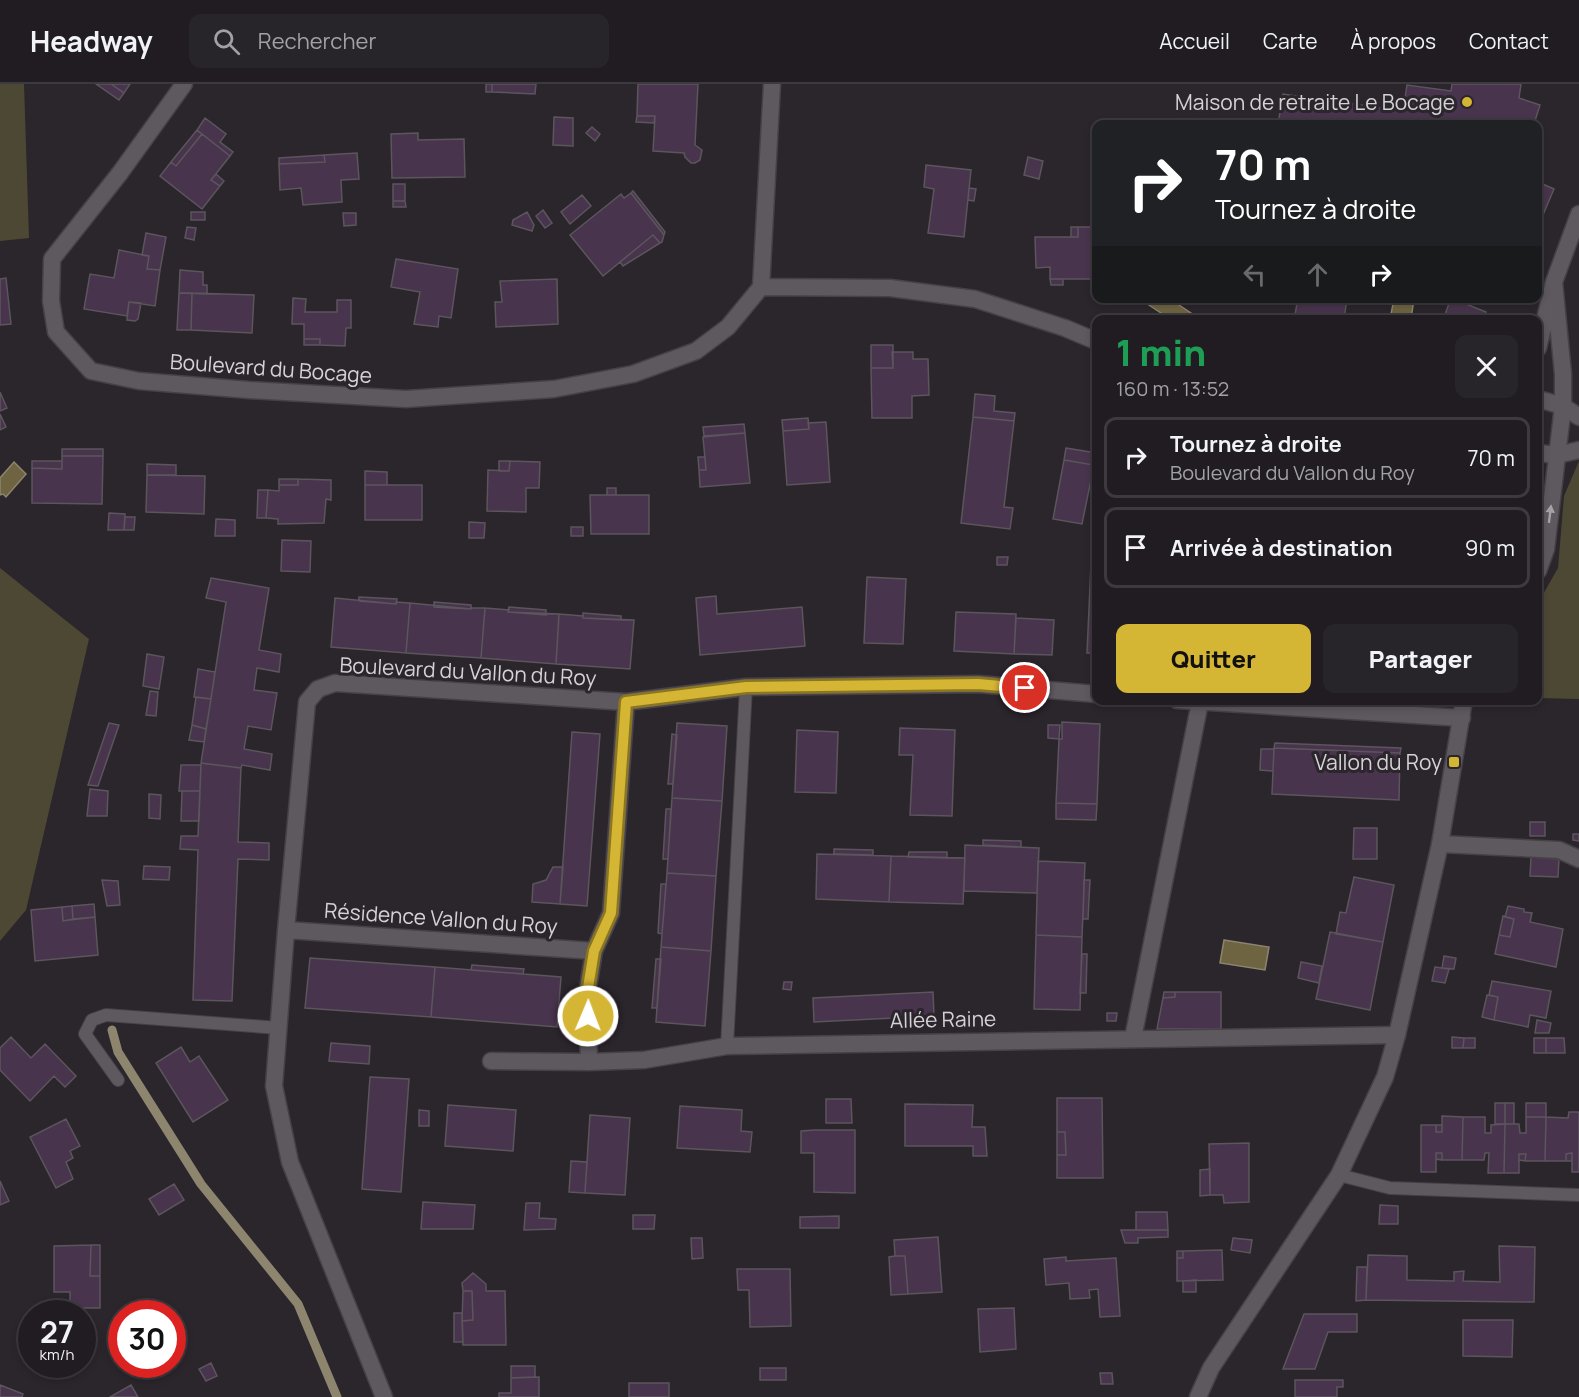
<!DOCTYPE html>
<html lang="fr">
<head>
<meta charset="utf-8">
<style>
  body { margin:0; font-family:Manrope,sans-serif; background:#28252a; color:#f1f3f6; height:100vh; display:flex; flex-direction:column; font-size:22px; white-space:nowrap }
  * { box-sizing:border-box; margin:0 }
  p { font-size:20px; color:#a2a1a5 }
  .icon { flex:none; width:33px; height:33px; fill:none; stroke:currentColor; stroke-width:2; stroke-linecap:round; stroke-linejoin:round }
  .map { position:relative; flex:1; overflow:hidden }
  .drawer { position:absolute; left:1092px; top:231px; width:450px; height:390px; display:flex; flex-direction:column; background:#201c21; border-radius:12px; box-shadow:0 3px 9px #0003,0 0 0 2px #3d3a3f }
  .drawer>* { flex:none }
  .hud { position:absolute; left:1092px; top:36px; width:450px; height:183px; border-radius:12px; box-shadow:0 3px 9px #0003,0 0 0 2px #3d3a3f; background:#202124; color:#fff; overflow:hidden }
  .speed { position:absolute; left:18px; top:1216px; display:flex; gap:12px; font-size:30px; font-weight:700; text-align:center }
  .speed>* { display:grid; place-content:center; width:78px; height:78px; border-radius:50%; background:#201c21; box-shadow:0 3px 9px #0003,0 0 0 2px #3d3a3f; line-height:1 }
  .speed small { font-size:15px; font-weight:400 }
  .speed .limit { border:9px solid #d22; background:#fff; color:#111 }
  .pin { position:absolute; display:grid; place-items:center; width:51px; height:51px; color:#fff; margin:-26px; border:3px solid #fff; border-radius:50%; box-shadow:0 2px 6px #0007 }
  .me { position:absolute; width:66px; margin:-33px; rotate:1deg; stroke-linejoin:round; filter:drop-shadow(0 0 4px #0008) }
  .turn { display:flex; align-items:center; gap:21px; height:126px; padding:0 24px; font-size:27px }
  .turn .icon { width:78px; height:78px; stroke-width:2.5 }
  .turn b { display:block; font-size:42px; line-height:51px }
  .lanes { display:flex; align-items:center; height:57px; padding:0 24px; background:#0003; justify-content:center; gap:30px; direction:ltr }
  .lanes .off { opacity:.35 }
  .round { display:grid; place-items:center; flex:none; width:63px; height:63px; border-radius:12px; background:#28252a }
  .summary { display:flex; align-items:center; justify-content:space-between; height:102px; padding:0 24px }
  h1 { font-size:36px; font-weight:800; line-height:45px; color:#1e9e55 }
  .primary-button { display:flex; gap:12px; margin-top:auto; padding:12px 24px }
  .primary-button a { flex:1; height:69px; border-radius:12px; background:#d5b534; color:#111; font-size:24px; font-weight:800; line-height:69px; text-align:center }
  .primary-button a+a { background:#28252a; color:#f1f3f6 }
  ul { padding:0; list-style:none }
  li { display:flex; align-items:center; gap:18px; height:81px; margin:0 12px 9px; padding:0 12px; border:3px solid #3d3a3f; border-radius:12px }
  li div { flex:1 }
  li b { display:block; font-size:22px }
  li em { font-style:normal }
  header { display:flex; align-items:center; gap:36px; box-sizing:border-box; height:84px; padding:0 30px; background:#201c21; border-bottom:2px solid #3d3a3f }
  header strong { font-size:28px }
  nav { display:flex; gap:33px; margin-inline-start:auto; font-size:21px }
  .search { width:420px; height:54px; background:#28252a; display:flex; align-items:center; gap:15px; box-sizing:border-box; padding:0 21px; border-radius:12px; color:#a2a1a5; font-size:22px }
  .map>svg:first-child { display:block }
</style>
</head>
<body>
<header>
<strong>Headway</strong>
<div class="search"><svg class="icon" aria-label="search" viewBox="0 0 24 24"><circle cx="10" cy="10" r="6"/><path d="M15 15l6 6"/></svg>Rechercher</div>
<nav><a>Accueil</a><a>Carte</a><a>À propos</a><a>Contact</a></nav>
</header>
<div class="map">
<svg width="1579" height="1313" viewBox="0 0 1579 1313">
  <rect width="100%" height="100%" fill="#2b252c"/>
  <path fill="#4d4833" d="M0,0H24L29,154L0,157Z
    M1579,377V615L1538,614V519L1558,484L1564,412Z
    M0,484L89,555L26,826L0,857Z"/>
  <path fill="#6e6441" stroke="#8d856e" stroke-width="1.5" d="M1152,214L1170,215L1194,231L1190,235H1170L1146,219Z
    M1394,215H1414L1411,235H1390Z
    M14,378L26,390L6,413L3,410L0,411V394Z
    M1224,856L1269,863L1265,886L1220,879Z"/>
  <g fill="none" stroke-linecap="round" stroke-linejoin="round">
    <path stroke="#8d856e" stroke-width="9" d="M112,946L118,968L201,1100L298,1220L337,1313"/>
  </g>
  <path fill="#49344e" stroke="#5b555c" stroke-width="1.5" d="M96,0H111L124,9L119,16Z
    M111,0H130L124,9Z
    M486,0H492V8H486Z
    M492,0H536L535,10L492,8Z
    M638,0H698L695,61L702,66L700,76L695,79H691L685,73L684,69L653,67L655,32H637Z
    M1452,0H1521L1519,14L1540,21L1534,40H1278L1283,10L1403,27L1407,1L1451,7Z
    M637,32H655L654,39L636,38Z
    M554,33L573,34V62L553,61Z
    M205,34L226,50L220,58L233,68L230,72L197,46Z
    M592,43L600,50L595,57L586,49Z
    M197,46L202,50L176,82L171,78Z
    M418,49V56L464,55L465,93L392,94L391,50Z
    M202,50L230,72L211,96L220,102L202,125L160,92L171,78L176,82Z
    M357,69L359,95L341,96L342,118L303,121L301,104L280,106L279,80L325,78L324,71Z
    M324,71L325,78L279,80V74Z
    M1028,73L1043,77L1039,95L1024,91Z
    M926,81L971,86L964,153L928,149L934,105L924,103Z
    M216,90L224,97L220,102L211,96Z
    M1538,98L1554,105L1543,131L1538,128Z
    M393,100H405V117H393Z
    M969,104L976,105L974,117L968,116Z
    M633,107L665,148L664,151L631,109Z
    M631,109L664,151L662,158L660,159L653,151L603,192L570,151L621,110L624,114Z
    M582,111L591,122L570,140L561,128Z
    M393,117H405L406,123H393Z
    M543,126L552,139L545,144L536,132Z
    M191,128H205V136H191Z
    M527,128L534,141L532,147L512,141L513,136Z
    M343,129H356V141L344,142Z
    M187,143L196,144L194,156L185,154Z
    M1071,143H1078V153H1071Z
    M1078,143H1096V195H1050V183L1036,184L1035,153H1078Z
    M146,149L166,153L160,186L147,185L149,172L142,171Z
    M653,151L660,159L623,182L620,178Z
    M119,166L149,172L147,185L160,186L155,222L129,218L127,232L84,225L90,190L114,194Z
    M396,175L458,185L451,234L439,232L438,243L414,240L420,208L391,203Z
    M180,186L203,188V201H207V210L179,209Z
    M6,194L11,240L0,241V195Z
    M557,195L558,240L496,243L495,218H502L500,197Z
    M1050,195H1063V201H1051Z
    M179,209H192L191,246H177Z
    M192,209L254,211L252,249L191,246Z
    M293,214L306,215L305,228H337V216H351V244H346L345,262L320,261V255H304V240H292Z
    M1298,214H1347L1344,236H1294Z
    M1451,214L1486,228L1483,236H1443Z
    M1500,214H1514L1513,220L1499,217Z
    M129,218L141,219L138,235L135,237L127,236Z
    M304,255H320V261H304Z
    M871,261H893V284H871Z
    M892,268H913V275H928L929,311L912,312V334H872L871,284H893Z
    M0,308L7,324L0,327Z
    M975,310L995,312L994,327L1015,329L1014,337L973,333Z
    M0,330L6,343L0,346Z
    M973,333L1014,337L1004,423L1013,424L1010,445L961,439Z
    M808,334L809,345L783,347L782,336Z
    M826,338L830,398L787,401L783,347L809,345L808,339Z
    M744,340L745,349L704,352L703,343Z
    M745,349L750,399L700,403L699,386H706L703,353Z
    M1066,364L1096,369V387L1093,386L1094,381L1064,376Z
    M62,365H103V372H62Z
    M62,372H103L102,420L32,419V384L62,385Z
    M698,373H705L706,386H699Z
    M1064,376L1094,381L1082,440L1053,435Z
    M32,377H62V385L32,384Z
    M499,377H510L509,387H499Z
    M510,377L540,378L539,404H526V428L487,427L488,386L509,387Z
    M147,380L176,381V391H147Z
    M365,387L387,388V401H365Z
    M147,391L205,392L204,430L146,428Z
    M279,395H298V401H279Z
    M298,395L331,396V416L326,415L324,439L278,440V435L266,434L268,406L279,407V401H298Z
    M365,401H422V436H365Z
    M607,404H616V411H607Z
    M258,406H268L266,434H257Z
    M590,411H649V450H591Z
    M109,429L125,430L124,446H108Z
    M125,433H135L134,446H124Z
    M216,435L235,436V452H215Z
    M469,438L485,439L484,454H469Z
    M571,443H583V452H571Z
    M282,456L311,457L310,488L281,487Z
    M997,473H1008L1007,481H997Z
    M1091,480H1096V569H1087Z
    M867,493L906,495L903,560L864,559Z
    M211,494L269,504L259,566L281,570L279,588L257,584L254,606L277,609L271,646L248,642L244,665L272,670L270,686L242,681L241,684L201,679L226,518L206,514Z
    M716,512L717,530L802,523L805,562L700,571L696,514Z
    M359,513L397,515L396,520L359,517Z
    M335,514L396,520V518L410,519L406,569L331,563Z
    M434,518L471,521V525L434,523Z
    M410,519L471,525V524H485L481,574L406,569Z
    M509,523L546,526V531L508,528Z
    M485,524L509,526L508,528L559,530L556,580L481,574Z
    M956,528L1016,530L1014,570L954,567Z
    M583,529L621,532V536L583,534Z
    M559,530L583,532V534L634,536L630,585L556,580Z
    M1016,534L1054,536L1052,571L1014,570Z
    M147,570L164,573L159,605L143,602Z
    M198,585L215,588L211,615L194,613Z
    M150,607L158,608L156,632L146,631Z
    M196,613L211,615L206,645L192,641Z
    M1062,638L1100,640L1097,720L1056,719L1059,655H1062Z
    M109,639L119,641L98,702L88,701Z
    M677,639L727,642L722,717L672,714Z
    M192,641L206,645L204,658L189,656Z
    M1048,641H1060L1059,655L1048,654Z
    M900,644L955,646L952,732L910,731L913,671H899Z
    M797,646L838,648L836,709L795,708Z
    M572,648L600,650L587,822L560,820Z
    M672,650L677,651L673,700H668Z
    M1275,659L1401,664L1400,669L1274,664Z
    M1274,664L1400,669L1399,716L1272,710Z
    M1261,665H1274L1273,687L1260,686Z
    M201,679L241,684L238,758L269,759V776L238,775L232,917L193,916L198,766L180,765L181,752H198Z
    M181,681H201L200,707H179Z
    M90,705L108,707L107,732H87Z
    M182,707H200L199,737H181Z
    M149,710L161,711L160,735L149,734Z
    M672,714L722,717L716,792L667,789Z
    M1056,719L1097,720L1096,736L1056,735Z
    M666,725H671L668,775H663Z
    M1530,738H1545V752H1530Z
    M1354,744H1377V775H1353Z
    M1573,750H1579V757L1573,756Z
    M983,756L1021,757V763L983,761Z
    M965,761L1039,764L1037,809L964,807Z
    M834,765L873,766V771L834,770Z
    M909,768H947V774L908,773Z
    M817,770L891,772L889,818L816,815Z
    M891,772L965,774L963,820L889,818Z
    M1531,773L1559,775L1558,793L1530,792Z
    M1038,777L1085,779L1082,853L1036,851Z
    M144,782L170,783L169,796L143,795Z
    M553,783H563L560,820L532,818L533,800L546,796Z
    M667,789L716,792L711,867L661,863Z
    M1354,793L1394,801L1383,858L1336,850L1340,828L1346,829Z
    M102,796L118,797L120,821L107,822Z
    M1084,796H1090L1088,835H1083Z
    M661,800H666L662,850L658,849Z
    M94,820L95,833L73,835L72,822Z
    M72,822L73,835L63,837L62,823Z
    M1508,822L1524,825V828L1532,829L1530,838L1563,845L1556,883L1495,870L1499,851L1510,853L1514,835L1505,833Z
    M62,823L63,837L95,833L98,871L35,877L31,826Z
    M1503,832L1514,835L1510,853L1499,851Z
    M1330,848L1383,858L1370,926L1316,915Z
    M1036,851L1082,853L1080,926L1034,925Z
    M661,863L711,867L705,942L656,938Z
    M1082,870H1087L1086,909H1080Z
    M1444,872L1456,874L1454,885L1442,884Z
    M310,874L435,883L431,933L305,924Z
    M656,875H661L657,924H652Z
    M1301,878L1322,882L1319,899L1298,894Z
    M472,881L524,885L523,890L471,886Z
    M435,883L561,893L557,943L431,933Z
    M1435,883L1449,885L1445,899L1432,897Z
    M1492,897L1551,907L1546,934L1530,931L1528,943L1494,936L1498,913L1489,911Z
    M784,898H792L791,906L783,905Z
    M933,908L934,932L814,938L813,914Z
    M1164,908H1175V913L1163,914Z
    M1175,908H1221V945H1157L1163,914L1175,913Z
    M1487,911L1498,913L1494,936L1482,933Z
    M1107,929H1117L1116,937H1107Z
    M1537,936L1551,939L1549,949H1535Z
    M11,953L31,974L45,960L76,992L65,1003L54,992L30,1017L0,986V964Z
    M1452,953L1464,954L1463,964H1452Z
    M1464,954H1475V964H1463Z
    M1534,954H1546V969H1534Z
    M1546,954H1564L1565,969H1546Z
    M331,959L370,962L369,980L329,977Z
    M181,963L190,978L199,972L228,1016L193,1038L156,979Z
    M370,993L409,995L401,1108L362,1105Z
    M1057,1014H1102L1103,1094H1057V1071H1066L1065,1048H1057Z
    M826,1015H851L852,1039H826Z
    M1495,1019H1505V1040H1495Z
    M1505,1019H1514V1040H1505Z
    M1526,1019H1546V1033H1526Z
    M905,1020L973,1021L972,1043H985L987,1072H973V1062H905Z
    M448,1021L516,1026L513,1067L445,1062Z
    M680,1022L742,1026L741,1047L752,1048L750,1068L677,1064Z
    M419,1026L429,1027V1042H419Z
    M1569,1028H1579V1088H1572V1069L1566,1070V1077H1545L1546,1033L1568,1034Z
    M590,1031L630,1034L625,1111L585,1109Z
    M1442,1032L1463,1033L1462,1076H1442V1069H1436V1088H1421V1041H1436V1048H1442Z
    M1463,1033H1485V1049H1491V1041L1505,1040L1504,1089H1488L1489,1069H1485L1484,1076H1462Z
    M1526,1033H1546L1545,1077H1525L1526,1070H1519V1089H1504L1505,1040H1519L1520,1049H1526Z
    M66,1035L80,1062L70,1067L73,1074L66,1078L73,1095L56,1104L30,1053Z
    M1436,1041H1442V1048H1436Z
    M815,1046H855V1109L814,1108V1069H801V1047Z
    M1057,1048H1065L1066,1071H1057Z
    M1249,1059V1118L1224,1119L1223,1111H1210L1209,1060Z
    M1436,1069H1442V1076L1436,1075Z
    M1572,1069V1077H1566V1070Z
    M1519,1070H1526L1525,1077L1519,1076Z
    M571,1077L587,1078L585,1109L569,1108Z
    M1210,1085V1111L1200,1112V1086Z
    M0,1097L9,1117L0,1121Z
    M174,1100L184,1116L159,1131L149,1115Z
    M423,1118L475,1121L473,1145H421Z
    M526,1119H540L539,1134L556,1135L555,1145L524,1146Z
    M1380,1121L1398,1122V1140H1379Z
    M1136,1128H1167L1168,1146H1136Z
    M633,1131H655L654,1145H633Z
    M839,1132V1144H800V1133Z
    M1121,1146H1168V1153L1138,1154V1159H1125Z
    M938,1153L942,1208L908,1210L905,1172H895L894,1156Z
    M691,1154H702L703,1174L692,1175Z
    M1233,1154L1252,1156L1250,1169L1231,1166Z
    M91,1161H100V1192H90Z
    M91,1161L90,1192H100V1224H70V1208H54V1162Z
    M1499,1162L1535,1163L1534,1218L1366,1216L1368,1171L1407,1172V1196L1454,1197V1188L1464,1187L1463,1197L1500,1198Z
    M1222,1166L1223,1196L1177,1197V1174H1183V1167Z
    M1177,1167H1183V1174H1177Z
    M895,1172H905L908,1210L891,1211L889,1173Z
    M1066,1173V1177L1116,1174L1120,1232L1100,1233L1098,1205L1089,1206L1090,1214L1070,1215L1069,1199L1046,1201L1044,1175Z
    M1357,1183H1367L1366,1216L1356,1217Z
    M737,1185H790L791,1242L750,1243L749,1206H738Z
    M473,1189L486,1200V1207H505L506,1261H463L462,1237L473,1236L472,1207H463L462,1199Z
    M1196,1196V1208H1183V1197Z
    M463,1207H472L473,1236L462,1237Z
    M1014,1224L1016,1265L980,1268L978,1225Z
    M454,1229H462L463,1258H454Z
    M1304,1230H1357V1248H1328L1315,1285H1283Z
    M1463,1236H1513L1512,1273L1463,1272Z
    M211,1279L217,1292L206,1297L199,1285Z
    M511,1282H535V1293L511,1294Z
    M760,1284H786V1296H760Z
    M1100,1289H1112L1113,1300H1101Z
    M539,1293V1313H499V1309H511V1294Z
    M1295,1296H1343V1303H1337V1313H1295Z
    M629,1299H669V1313H629Z
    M0,1301L23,1310L22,1313H0Z
    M131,1301L138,1313H110Z"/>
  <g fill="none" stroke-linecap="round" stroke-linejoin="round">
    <g stroke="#454146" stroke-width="14">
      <path id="service" d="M727,962L746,603
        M118,996L85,950L92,936L106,931L279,944
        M1339,1091L1390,1104L1579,1111"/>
    </g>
    <g stroke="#454146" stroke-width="19">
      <path id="minor" d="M184,0L120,89L52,175L51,217L56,248L91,287L139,297L249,306L406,315L554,305L633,290L696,267L728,243L761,203L890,204L975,215L1065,244L1096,257
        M761,203L772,0
        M1538,315L1563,322L1579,333
        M1538,369L1557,371L1579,366
        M1177,616L1462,634
        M1440,760L1559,766L1579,775
        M286,846L594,867
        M1133,954L1200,618
        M491,977L589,978L644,976L727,962L1397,951
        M589,978L587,910L594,867L611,829L626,618
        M384,1313L290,1078L274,1002L286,846L307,618L318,605L335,599L626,618L746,603L978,600L1096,610"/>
    </g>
    <g stroke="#454146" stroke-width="19">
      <path id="tertiary" d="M1538,264L1554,198L1579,130
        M1538,487L1546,465L1563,322V290L1554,198
        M1198,1313L1211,1284L1339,1091L1385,993L1397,951L1440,760L1464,616"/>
    </g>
    <use href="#service" stroke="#5e585f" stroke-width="12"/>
    <use href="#minor" stroke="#5e585f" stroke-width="16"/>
    <use href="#tertiary" stroke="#5e585f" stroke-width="16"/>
  </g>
  <defs><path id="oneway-solid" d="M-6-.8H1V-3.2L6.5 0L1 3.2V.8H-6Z" transform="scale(1.5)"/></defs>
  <use fill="#a5a1a6" href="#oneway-solid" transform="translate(1550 430) rotate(-83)"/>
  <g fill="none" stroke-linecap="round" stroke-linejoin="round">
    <g stroke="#8a7622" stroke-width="15">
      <path id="route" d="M588,932L587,910L594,867L611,829L626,618L746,603L978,600L1025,604"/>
    </g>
    <use href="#route" stroke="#d5b534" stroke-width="10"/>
  </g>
  <g fill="#d5b534" stroke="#2b252c" stroke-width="2">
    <circle cx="1467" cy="18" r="6"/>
    <rect x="1448" y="672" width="12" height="12" rx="3"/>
  </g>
  <g text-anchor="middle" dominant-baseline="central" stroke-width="6" stroke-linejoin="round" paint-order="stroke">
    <g font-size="21" fill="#d5d2d6" stroke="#2b252c" text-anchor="end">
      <text x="1455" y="18">Maison de retraite Le Bocage</text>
      <text x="1442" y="678">Vallon du Roy</text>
    </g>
    <g font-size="21" fill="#d5d2d6" stroke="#2b252c">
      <text transform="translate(271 284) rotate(4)">Boulevard du Bocage</text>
      <text transform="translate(468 587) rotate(3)">Boulevard du Vallon du Roy</text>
      <text transform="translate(441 834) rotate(4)">Résidence Vallon du Roy</text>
      <text transform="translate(943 935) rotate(-1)">Allée Raine</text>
    </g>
  </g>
</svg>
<div class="speed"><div>27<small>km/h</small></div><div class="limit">30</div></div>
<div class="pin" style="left:1025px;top:604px;background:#d93025"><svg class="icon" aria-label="arrive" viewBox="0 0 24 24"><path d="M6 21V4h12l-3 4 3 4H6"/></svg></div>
<svg class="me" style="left:588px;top:932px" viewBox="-20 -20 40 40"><circle r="17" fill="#d5b534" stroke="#fff" stroke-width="3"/><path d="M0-11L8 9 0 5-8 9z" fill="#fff"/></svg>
<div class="hud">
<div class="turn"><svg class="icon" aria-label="right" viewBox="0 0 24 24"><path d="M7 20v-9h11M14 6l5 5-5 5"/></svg><div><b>70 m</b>Tournez à droite</div></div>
<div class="lanes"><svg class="icon off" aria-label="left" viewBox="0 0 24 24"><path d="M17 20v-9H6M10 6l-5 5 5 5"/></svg><svg class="icon off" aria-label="ahead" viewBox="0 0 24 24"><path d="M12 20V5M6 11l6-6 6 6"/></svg><svg class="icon" aria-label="right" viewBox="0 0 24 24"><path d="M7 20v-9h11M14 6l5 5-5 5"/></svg></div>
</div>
<section class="drawer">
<div class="summary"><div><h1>1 min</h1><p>160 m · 13:52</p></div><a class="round"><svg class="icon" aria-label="close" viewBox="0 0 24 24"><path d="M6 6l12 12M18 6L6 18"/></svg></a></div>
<ul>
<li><svg class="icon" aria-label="right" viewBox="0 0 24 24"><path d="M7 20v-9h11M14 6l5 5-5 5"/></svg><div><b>Tournez à droite</b><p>Boulevard du Vallon du Roy</p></div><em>70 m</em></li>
<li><svg class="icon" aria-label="arrive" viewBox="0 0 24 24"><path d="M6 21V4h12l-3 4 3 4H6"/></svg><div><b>Arrivée à destination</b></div><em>90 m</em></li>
</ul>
<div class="primary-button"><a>Quitter</a><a>Partager</a></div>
</section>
</div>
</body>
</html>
